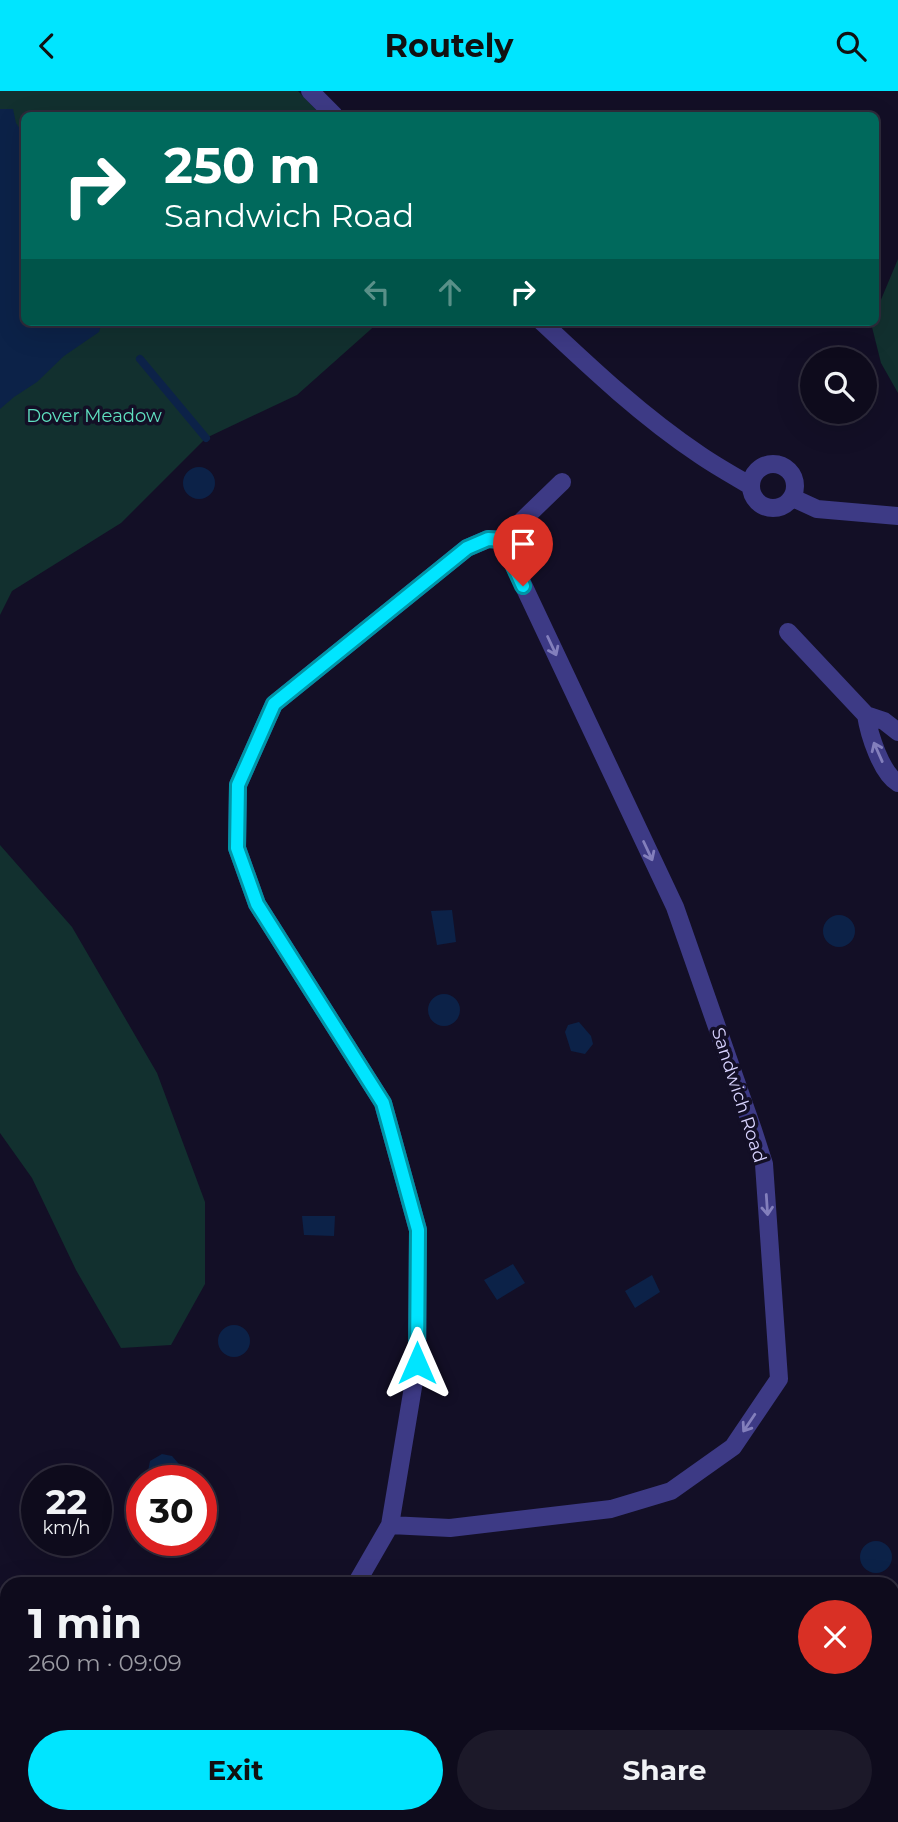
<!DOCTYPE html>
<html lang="en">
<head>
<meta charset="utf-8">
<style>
  body { margin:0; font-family:Montserrat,sans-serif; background:#1c1929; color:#f1f3f6; height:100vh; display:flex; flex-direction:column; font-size:26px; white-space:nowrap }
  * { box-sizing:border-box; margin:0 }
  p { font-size:23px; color:#9b9ba3 }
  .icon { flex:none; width:38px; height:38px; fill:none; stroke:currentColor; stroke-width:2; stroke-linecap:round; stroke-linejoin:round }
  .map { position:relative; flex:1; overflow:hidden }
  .drawer { position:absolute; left:0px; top:1486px; width:900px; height:247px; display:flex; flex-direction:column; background:#0e0b1c; border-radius:21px 21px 0 0; box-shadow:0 7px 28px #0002,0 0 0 2px #2e2b3b }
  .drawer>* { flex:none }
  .hud { position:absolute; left:21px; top:21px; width:858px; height:214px; border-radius:10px; box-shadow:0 7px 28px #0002,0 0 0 2px #2e2b3b; background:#00695c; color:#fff; overflow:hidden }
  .fabs { position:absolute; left:800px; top:256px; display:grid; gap:14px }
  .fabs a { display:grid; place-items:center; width:77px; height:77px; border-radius:50%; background:#0e0b1c; box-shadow:0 7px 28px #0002,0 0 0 2px #2e2b3b; font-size:35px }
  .speed { position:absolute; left:21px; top:1374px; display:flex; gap:14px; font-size:35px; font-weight:700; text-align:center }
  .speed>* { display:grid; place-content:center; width:91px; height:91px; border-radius:50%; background:#0e0b1c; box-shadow:0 7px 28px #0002,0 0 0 2px #2e2b3b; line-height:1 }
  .speed small { font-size:18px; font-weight:400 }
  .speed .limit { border:10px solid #d22; background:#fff; color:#111 }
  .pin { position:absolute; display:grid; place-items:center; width:60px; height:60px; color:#fff; margin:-72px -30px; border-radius:50% 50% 50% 0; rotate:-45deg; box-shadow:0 0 7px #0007 }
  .pin .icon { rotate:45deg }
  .me { position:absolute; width:77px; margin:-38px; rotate:0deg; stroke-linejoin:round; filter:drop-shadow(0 0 5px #0008) }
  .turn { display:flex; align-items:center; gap:24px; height:147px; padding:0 28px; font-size:32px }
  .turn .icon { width:91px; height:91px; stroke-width:2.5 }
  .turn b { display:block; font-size:49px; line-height:60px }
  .lanes { display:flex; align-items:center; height:66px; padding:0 28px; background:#0003; justify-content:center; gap:35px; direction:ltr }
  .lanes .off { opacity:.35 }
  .round { display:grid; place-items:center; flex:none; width:74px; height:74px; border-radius:37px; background:#1c1929 }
  .headline { display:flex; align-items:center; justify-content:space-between; height:119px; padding:0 28px }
  h1 { font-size:42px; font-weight:700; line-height:52px }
  .cta { display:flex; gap:14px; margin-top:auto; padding:14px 28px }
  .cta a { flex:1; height:80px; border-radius:42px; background:#00e5ff; color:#111; font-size:28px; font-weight:700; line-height:80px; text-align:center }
  .cta a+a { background:#1c1929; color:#f1f3f6 }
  header { display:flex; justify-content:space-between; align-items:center; height:91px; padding:0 28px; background:#00e5ff; color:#111; font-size:32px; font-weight:700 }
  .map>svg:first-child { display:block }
</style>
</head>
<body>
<header><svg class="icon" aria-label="back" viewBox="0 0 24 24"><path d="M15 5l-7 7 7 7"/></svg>Routely<svg class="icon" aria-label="search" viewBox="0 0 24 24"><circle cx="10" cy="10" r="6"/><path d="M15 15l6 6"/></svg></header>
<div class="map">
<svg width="898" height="1731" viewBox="0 0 898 1731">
  <rect width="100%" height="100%" fill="#130f26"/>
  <path fill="#12302f" d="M0,0H298L321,24H24V231H379L297,304L206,347L121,432L12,500L0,524Z
    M898,168V302L881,272L871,232L875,231V223Z
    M0,754L72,836L157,982L205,1111V1193L171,1254L121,1257L76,1179L32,1087L0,1042Z
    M396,1726H751L748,1731H392Z"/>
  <path fill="#0c2248" d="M0,18H13L16,32L24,44V231H102L99,241L64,265L37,291L14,306L0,318Z
    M183 392a16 16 0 1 1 32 0a16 16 0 1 1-32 0Z
    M452,819L456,851L437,854L431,820Z
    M823 840a16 16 0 1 1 32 0a16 16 0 1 1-32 0Z
    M428 919a16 16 0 1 1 32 0a16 16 0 1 1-32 0Z
    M579,931L591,945L593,953L585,963L571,960L565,941L568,934Z
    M302,1125H335L334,1145L304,1144Z
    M513,1173L525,1192L497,1209L484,1189Z
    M652,1184L660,1201L635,1217L625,1200Z
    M218 1250a16 16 0 1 1 32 0a16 16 0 1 1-32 0Z
    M162,1363L172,1365L179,1373V1384L175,1389H153L148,1380L150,1370Z
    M860 1466a16 16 0 1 1 32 0a16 16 0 1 1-32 0Z"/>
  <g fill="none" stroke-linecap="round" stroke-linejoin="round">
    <path stroke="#0c2248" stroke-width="8" d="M140,268L206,347"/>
    <path stroke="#3d3a85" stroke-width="18" d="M310,0L334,24
      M542,231C592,278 643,326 700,364C716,375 734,385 751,395
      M751 395a22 22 0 1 1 44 0a22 22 0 1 1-44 0Z
      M793,407L817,418L898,425
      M502,449L562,391
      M788,541L866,624L884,630L898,641
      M866,624C869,643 881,682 898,692
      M390,1434L450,1437L611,1418L671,1400L733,1356L779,1288L764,1073L753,1039L675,816L502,449
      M356,1493L390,1434L417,1272L418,1139L383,1012L257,813L237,757L238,694L274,613L467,457L488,448L502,449
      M892,1557L898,1548
      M0,1706L7,1707
      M892,1711L898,1703
      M156,1726L157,1731
      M778,1731L781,1726
      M878,1731L882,1726"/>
  </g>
  <defs><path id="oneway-shaft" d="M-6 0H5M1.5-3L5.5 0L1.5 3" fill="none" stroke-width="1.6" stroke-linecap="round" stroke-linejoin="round" transform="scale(1.75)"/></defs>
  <g stroke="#837fbc">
    <use href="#oneway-shaft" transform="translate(552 555) rotate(65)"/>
    <use href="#oneway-shaft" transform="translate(878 661) rotate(-114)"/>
    <use href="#oneway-shaft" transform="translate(648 760) rotate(65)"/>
    <use href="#oneway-shaft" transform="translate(767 1114) rotate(86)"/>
    <use href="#oneway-shaft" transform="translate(749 1332) rotate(124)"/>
  </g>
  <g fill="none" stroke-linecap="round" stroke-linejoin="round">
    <g stroke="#0095a6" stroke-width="18">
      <path id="route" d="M417,1272L418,1139L383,1012L257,813L237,757L238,694L274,613L467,457L488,448L502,449L523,495"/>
    </g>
    <use href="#route" stroke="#00e5ff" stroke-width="12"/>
  </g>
  <g text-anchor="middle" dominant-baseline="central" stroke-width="7" stroke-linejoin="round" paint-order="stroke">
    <g font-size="18" fill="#5fe0c0" stroke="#130f26">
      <text x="94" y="325">Dover Meadow</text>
    </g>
    <g font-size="18" fill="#d9d4ff" stroke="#130f26">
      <text transform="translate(739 1004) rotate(72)">Sandwich Road</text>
    </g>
  </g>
</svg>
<div class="fabs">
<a><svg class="icon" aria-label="search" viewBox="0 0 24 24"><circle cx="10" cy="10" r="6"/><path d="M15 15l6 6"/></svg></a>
</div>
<div class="speed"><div>22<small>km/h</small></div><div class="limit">30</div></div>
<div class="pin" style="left:523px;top:495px;background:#d93025"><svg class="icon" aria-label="arrive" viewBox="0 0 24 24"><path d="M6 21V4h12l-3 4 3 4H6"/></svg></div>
<svg class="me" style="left:417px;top:1272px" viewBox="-20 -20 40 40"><path d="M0-17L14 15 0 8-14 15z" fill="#00e5ff" stroke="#fff" stroke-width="4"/></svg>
<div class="hud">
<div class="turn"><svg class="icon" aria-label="right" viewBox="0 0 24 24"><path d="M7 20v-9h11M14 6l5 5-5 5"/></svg><div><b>250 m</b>Sandwich Road</div></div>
<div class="lanes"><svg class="icon off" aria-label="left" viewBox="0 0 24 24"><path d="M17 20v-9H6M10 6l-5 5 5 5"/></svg><svg class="icon off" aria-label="ahead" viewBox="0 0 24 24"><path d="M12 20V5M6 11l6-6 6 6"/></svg><svg class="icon" aria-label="right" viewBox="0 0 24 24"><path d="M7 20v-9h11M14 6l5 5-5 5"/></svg></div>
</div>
<section class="drawer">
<div class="headline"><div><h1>1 min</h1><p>260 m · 09:09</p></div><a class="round" style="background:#d93025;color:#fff"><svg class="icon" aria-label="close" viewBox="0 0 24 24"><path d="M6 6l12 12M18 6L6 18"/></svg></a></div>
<div class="cta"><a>Exit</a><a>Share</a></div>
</section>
</div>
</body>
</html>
